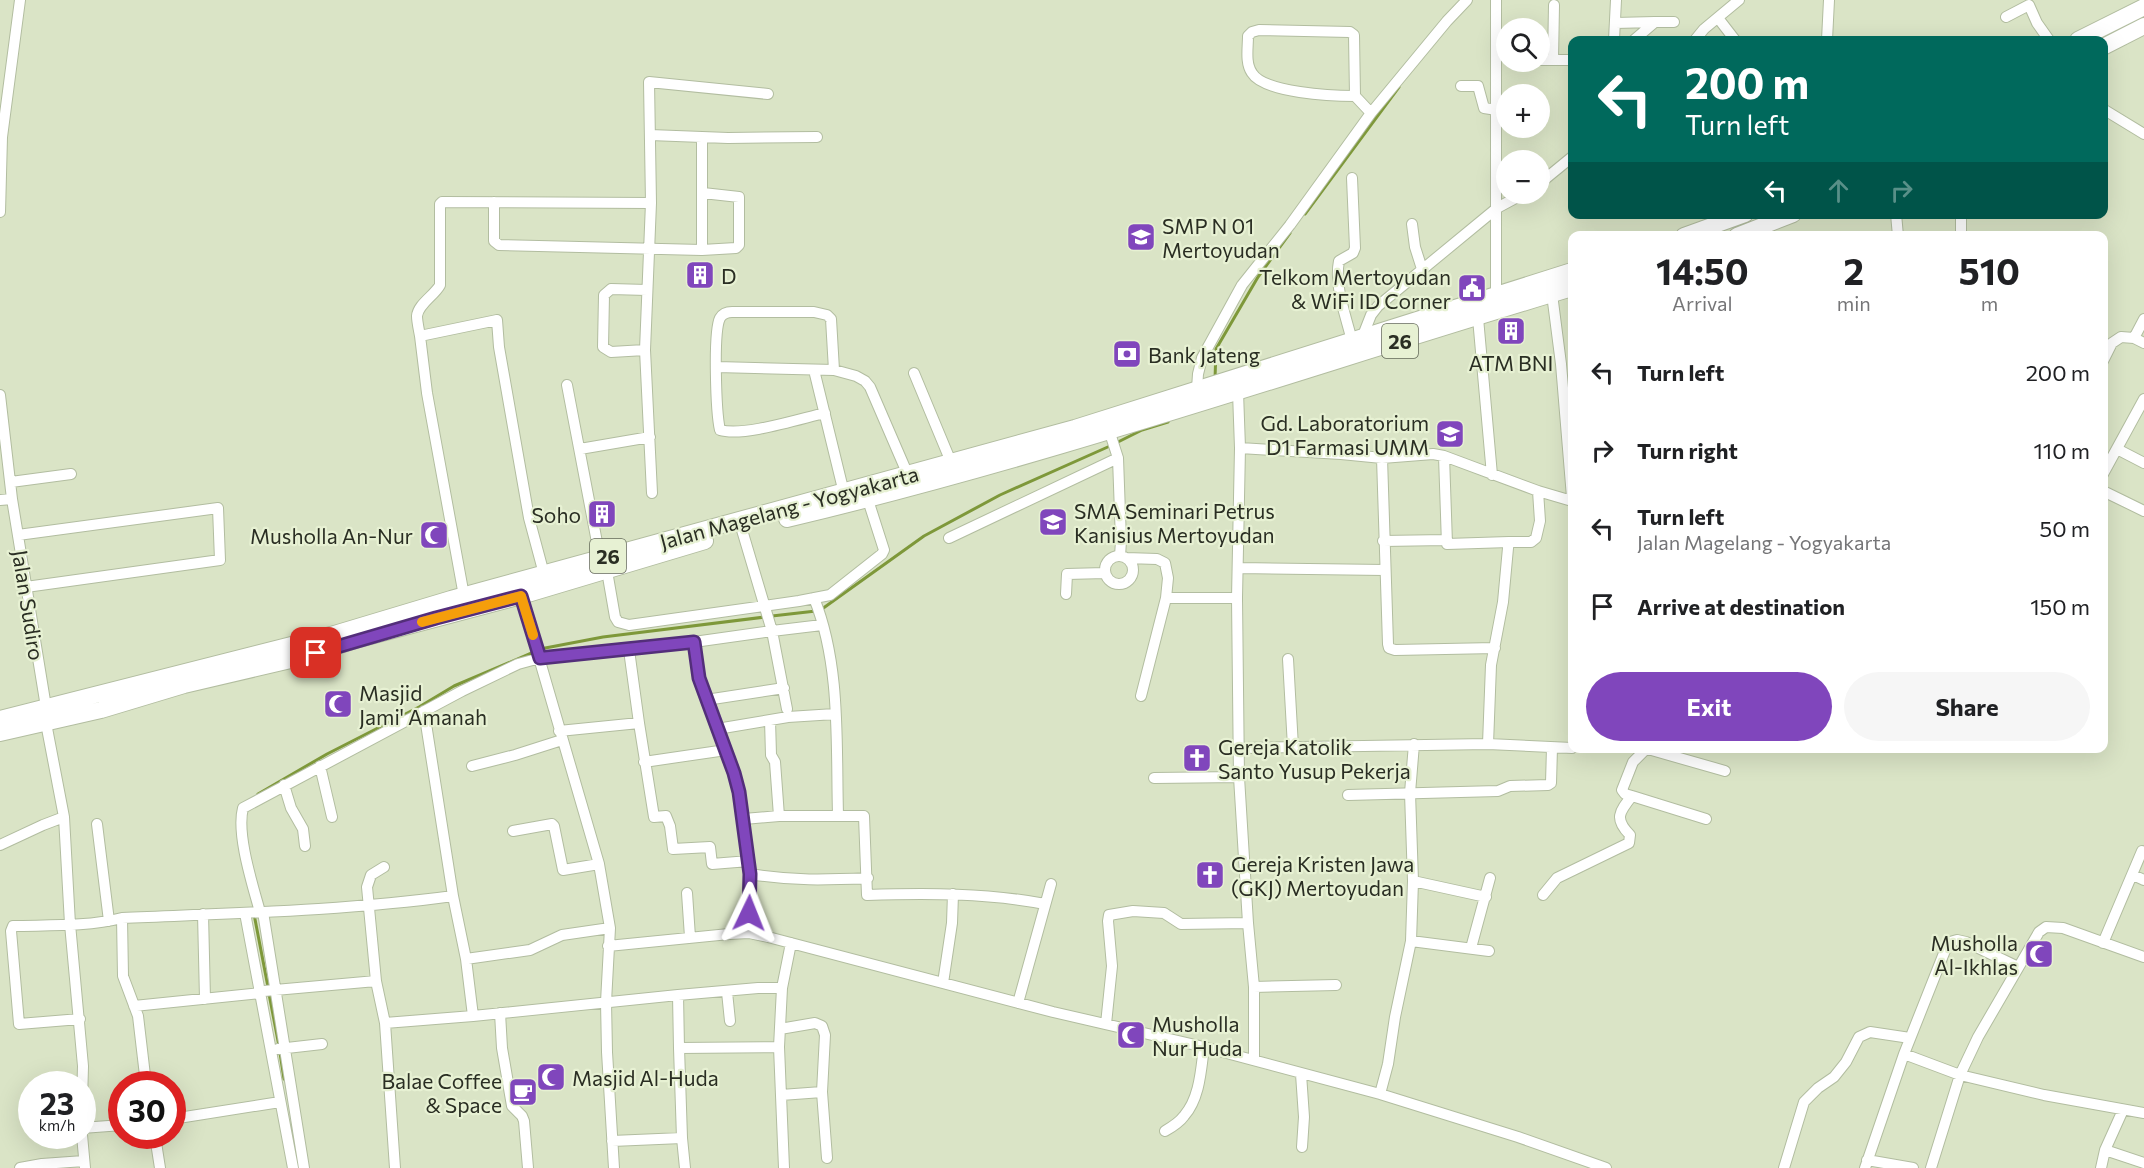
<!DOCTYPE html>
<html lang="en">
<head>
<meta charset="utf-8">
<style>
  body { margin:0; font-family:Commissioner,sans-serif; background:#f6f6f6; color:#202124; height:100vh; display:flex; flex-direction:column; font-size:22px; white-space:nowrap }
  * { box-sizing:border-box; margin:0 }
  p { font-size:20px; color:#757577 }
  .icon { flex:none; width:33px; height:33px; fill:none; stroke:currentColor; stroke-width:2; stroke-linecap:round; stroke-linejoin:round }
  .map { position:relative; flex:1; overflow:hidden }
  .sheet { position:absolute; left:1568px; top:231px; width:540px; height:522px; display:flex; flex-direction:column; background:#fff; border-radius:12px; box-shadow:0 6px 24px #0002 }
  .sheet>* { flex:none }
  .guide { position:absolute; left:1568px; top:36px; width:540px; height:183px; border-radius:12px; box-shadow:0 6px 24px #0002; background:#00695c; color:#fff; overflow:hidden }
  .tools { position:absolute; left:1496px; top:18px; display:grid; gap:12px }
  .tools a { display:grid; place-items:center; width:54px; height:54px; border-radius:50%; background:#fff; box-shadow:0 6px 24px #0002; font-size:30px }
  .speed { position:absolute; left:18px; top:1071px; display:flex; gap:12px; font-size:30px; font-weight:700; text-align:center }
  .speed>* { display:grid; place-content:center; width:78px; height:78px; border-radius:50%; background:#fff; box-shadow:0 6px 24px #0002; line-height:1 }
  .speed small { font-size:15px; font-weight:400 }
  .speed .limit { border:9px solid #d22; background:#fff; color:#111 }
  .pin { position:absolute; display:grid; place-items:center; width:51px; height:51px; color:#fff; margin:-26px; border-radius:12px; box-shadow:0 3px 9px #0006 }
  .me { position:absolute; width:66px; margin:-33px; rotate:2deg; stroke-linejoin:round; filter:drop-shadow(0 0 4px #0008) }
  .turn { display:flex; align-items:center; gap:21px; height:126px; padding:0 18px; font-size:27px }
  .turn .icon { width:78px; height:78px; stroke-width:2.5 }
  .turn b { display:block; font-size:42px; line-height:51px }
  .lanes { display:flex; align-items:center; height:57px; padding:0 18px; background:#0003; justify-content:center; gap:30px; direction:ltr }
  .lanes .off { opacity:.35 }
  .eta { display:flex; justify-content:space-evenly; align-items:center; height:102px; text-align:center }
  .eta b { font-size:36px; font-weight:700; line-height:42px }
  .primary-button { display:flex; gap:12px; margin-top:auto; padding:12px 18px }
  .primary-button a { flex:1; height:69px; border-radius:36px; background:#8046bc; color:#fff; font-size:24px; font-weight:700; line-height:69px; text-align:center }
  .primary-button a+a { background:#f6f6f6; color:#202124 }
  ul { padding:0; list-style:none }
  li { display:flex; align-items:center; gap:18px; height:78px; padding:0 18px }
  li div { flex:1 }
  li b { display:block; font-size:22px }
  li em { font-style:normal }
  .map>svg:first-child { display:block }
</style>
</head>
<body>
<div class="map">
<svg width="2144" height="1168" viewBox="0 0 2144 1168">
  <rect width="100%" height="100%" fill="#dae4c6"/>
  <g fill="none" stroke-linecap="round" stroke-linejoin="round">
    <path stroke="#7e983a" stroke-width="3" d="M1305,214L1399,87
      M1215,379L1216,349L1258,277L1290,233
      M1116,443L1142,430L1168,422
      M822,609L924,536L1000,495L1110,446
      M772,616L816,611
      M540,649L603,637L765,617
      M258,794L327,754L419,707L454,686L534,652
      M254,914L268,987
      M269,994L279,1046
      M280,1053L284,1079"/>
    <g stroke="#b2bda0" stroke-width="12">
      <path id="minor" d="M1496,0V296
        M2006,17L2029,5L2037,23L2049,40
        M1718,18L1735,40
        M1615,23L1655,22
        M1259,30L1350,32L1354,35L1355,96C1333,96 1264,93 1252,73C1245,63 1248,48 1248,36L1252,32Z
        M1614,40L1616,0
        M1634,40L1655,22H1674
        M1695,40L1704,29L1739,0
        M1827,40L1829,0
        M1539,60H1572
        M1553,60L1554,5
        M1461,86H1478L1484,108L1497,110
        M1355,96L1371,113
        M2103,109L2144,134
        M650,135L728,138L817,137
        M1352,178L1355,248L1353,253L1339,261C1334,286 1346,316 1352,341
        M1539,184L1572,157
        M494,202V241L499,245L702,250V137
        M0,212L2,137L20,0
        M1896,214L1898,236
        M1961,214V236
        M1412,224L1415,247L1422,269
        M702,250L736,248L739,245V197L703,193
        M1552,294L1561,364L1572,497
        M1478,318L1492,475
        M420,336L427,393L464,596
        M1362,338L1371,315L1378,306L1497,208L1523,194
        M2134,338L2144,319
        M645,350L611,352L603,347L604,295L611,289L647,290
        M2103,361L2112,343L2121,337L2134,338L2144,343
        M717,367L834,370L856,376L865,381L870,387L908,475
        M814,370L844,493
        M914,373L951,462
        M567,385L600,558
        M1197,389L1198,374L1202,358L1242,285L1290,225L1371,113L1447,21L1467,0
        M1238,392L1240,448L1237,598L1239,777L1248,923L1254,987V1060
        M0,395L12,499L46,707
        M825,413C799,419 743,437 720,430C716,413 713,332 720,318C723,313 727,312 732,312H814L827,315L831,319L834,370
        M1109,430L1118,458L1121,541L1120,556
        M1240,448L1341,454L1382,458L1433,454L1444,456L1538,491L1572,501
        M580,449L650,437
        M2117,449L2144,463
        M1444,456L1447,544L1509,542
        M1382,458L1388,644L1389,648L1395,650L1495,648
        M2103,474L2144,399
        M11,482L71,474
        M2103,491L2144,511
        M652,493L645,350L651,203L649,82L768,94
        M0,500L12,499
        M742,530L772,631L822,625
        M18,535L218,508L220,560L26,587
        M949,538L1118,458
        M1383,541L1446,540
        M1105 570a14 14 0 1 1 28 0a14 14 0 1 1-28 0Z
        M1126,558L1157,559L1165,563L1168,578L1166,598
        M1239,568L1385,570
        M607,571L615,617L618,622L629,625L799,601L830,595L882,554L884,550L868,500
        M544,574L529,518L499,347L497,320L420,336C419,330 417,322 417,316C418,304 435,295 440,285V204L442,202L651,203
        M1066,594L1067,574L1105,573
        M521,596L599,864L610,928L606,1002L607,1052L614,1168
        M814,598C841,665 836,743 838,815
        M694,642L699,678L734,773L739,792L750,874L749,933
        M629,650L639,723
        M1288,659L1293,747
        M1141,696L1166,598H1237
        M706,700L784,688
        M424,711L453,896L466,959L473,1016L678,995
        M770,720L771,755L775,762L779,816
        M46,723L64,817L70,924L83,1066L82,1102
        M717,729L788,717L835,714
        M559,731L639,723L654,817L666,816L670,826L673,849L710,847L712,864L749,861
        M1488,744L1491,665L1503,602L1508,548L1509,542H1531L1536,538L1540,521L1538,491
        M1240,748L1488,744L1572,748
        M1648,749L1725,771
        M644,762L726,750
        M320,766L332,817
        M472,766L515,755L562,740
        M1154,778L1239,777
        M284,785L291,808L303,829L305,846
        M1348,795L1498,791L1510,786L1548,785L1551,783L1552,748
        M1632,796L1706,819
        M744,819L779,816H864L867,895C927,893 987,893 1045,904
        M97,824L109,921
        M513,831L552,824L554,826L563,870L599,864
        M0,845L43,825L64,817
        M384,867L371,875L367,887L376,981L385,1023L395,1168
        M750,874C792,881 826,880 868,878
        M2133,875L2144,880
        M1413,881L1486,897
        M687,893L690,937
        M1543,895L1557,878L1629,843L1630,835C1614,819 1619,812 1632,796L1625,794L1622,790L1633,762L1647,748
        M260,912C253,886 236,834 243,808L462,691L518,664L540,658L694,642L772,631L787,709
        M263,912L304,1168
        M245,913L293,1168
        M203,914L205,999
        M122,918L123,976L138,1016L146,1084
        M1411,941L1489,951
        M2103,943L2142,851
        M608,946L729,934L749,933L768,937L1053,1012L1204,1047L1380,1094L1518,1137L1606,1168
        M1471,948L1490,878
        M466,959L530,950L562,935L610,928
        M943,983L952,923L953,894
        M1254,987L1336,985
        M727,992L730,1021
        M1018,1003L1051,884
        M134,1006L261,993L264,991L376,981
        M500,1013L502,1048L512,1106L522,1116L524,1121L528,1168
        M80,1019L19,1024L11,931L13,926C49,925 87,927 122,918C233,913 343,911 453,896
        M385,1023L473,1016
        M1106,1024L1112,966L1108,921L1109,915L1133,911L1164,913L1181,924L1248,923
        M780,1029L815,1023L822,1026L825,1035L822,1092L827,1158
        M779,1047L679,1048L678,995L758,988H782
        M278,1049L322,1044
        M1904,1054L1960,1075L2044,1095L2144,1113
        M1301,1074L1304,1117L1302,1147
        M1380,1094L1388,1064L1395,1017L1411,941L1413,881L1410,793L1414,744
        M781,1095L822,1092
        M172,1119L280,1102
        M82,1128L122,1125
        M1165,1131C1172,1127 1179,1123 1184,1116C1200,1098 1201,1069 1204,1047
        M82,1135L85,1168
        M155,1136L160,1168
        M682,1138L685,1168
        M612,1141L682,1138L679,1048
        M2105,1150L2144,1163
        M1867,1160L1913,1168
        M20,1168L42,1164L84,1161
        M784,1168L779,1047L782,988L791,943
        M1784,1168L1804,1102L1818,1088L1834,1077L1846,1062L1859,1037L1870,1032L1910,1038
        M1865,1168L1904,1054L1946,948L1950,942L1957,940L1966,942L2018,967
        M1931,1168L1960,1075L1978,1037L2039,932L2046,927L2063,928L2144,957
        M2101,1168L2105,1150L2123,1110"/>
    </g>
    <g stroke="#b2bda0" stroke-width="18">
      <path id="highway" d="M2078,40L2144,7
        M2103,47L2144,26
        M1684,236L1745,214
        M1737,236L1793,214
        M787,519C1053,456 1311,366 1572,288
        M0,719L331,635L451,599L1075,428L1572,271
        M0,733L101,710L184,685L295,659L359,639L521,596L705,541"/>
    </g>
    <use href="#minor" stroke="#fff" stroke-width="10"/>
    <use href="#highway" stroke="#fff" stroke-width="16"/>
  </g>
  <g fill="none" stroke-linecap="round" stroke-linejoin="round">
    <g stroke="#532e7a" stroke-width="15">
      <path id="route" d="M316,653L436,618L521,596L540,658L694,642L699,678L734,773L739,792L750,874L749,913"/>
    </g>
    <use href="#route" stroke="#8046bc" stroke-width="10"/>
    <path stroke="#f59e0b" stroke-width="10" d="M422,622L521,596L533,635"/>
  </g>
  <defs>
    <g id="school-square" transform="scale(1.5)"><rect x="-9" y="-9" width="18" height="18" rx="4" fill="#8046bc" stroke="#e7f1d3"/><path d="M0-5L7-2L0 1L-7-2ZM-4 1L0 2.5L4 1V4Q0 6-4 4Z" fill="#fff"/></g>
    <g id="building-square" transform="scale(1.5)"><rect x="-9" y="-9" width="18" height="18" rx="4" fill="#8046bc" stroke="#e7f1d3"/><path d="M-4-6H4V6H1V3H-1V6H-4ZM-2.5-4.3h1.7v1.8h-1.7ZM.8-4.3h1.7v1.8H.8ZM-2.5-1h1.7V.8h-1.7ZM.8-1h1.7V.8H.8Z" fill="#fff"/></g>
    <g id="civic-square" transform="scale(1.5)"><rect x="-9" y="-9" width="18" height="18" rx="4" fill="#8046bc" stroke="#e7f1d3"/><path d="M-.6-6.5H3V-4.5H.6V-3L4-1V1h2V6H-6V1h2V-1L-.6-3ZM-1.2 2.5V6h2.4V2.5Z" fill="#fff"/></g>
    <g id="bank-square" transform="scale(1.5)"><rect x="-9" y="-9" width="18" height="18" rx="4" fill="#8046bc" stroke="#e7f1d3"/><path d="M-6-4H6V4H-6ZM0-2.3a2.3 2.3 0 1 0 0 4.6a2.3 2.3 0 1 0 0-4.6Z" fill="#fff"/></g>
    <g id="university-square" transform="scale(1.5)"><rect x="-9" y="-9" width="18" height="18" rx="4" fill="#8046bc" stroke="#e7f1d3"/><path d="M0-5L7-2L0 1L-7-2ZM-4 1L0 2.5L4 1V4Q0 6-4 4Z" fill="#fff"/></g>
    <g id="mosque-square" transform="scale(1.5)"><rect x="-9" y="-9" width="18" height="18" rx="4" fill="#8046bc" stroke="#e7f1d3"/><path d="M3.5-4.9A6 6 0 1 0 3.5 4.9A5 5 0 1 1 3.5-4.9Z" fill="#fff"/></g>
    <g id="church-square" transform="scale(1.5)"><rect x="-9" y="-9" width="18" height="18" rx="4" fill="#8046bc" stroke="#e7f1d3"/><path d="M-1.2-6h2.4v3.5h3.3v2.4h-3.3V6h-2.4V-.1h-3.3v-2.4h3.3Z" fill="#fff"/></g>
    <g id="cafe-square" transform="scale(1.5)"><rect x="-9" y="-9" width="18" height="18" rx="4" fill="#8046bc" stroke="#e7f1d3"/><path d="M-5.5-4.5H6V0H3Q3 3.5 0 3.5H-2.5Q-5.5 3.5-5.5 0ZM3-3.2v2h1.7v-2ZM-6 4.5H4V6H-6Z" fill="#fff"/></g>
  </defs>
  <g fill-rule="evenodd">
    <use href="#school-square" x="1141" y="237"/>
    <use href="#building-square" x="700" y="275"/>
    <use href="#civic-square" x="1472" y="288"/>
    <use href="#building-square" x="1511" y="331"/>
    <use href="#bank-square" x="1127" y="354"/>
    <use href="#university-square" x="1450" y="434"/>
    <use href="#building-square" x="602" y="514"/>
    <use href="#school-square" x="1053" y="522"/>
    <use href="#mosque-square" x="434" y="535"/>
    <use href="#mosque-square" x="338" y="704"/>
    <use href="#church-square" x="1197" y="758"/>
    <use href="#church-square" x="1210" y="875"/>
    <use href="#mosque-square" x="2039" y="954"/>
    <use href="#mosque-square" x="1131" y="1035"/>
    <use href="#mosque-square" x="551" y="1077"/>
    <use href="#cafe-square" x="523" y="1092"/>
  </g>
  <g text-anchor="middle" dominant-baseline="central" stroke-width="4.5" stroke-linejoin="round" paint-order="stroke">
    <g fill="#e7f1d3" stroke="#636858" stroke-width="1.5">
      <rect x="1382" y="324" width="36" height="34" rx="4.5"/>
      <rect x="590" y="539" width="36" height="34" rx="4.5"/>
    </g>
    <g font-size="20" font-weight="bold" fill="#2a2e23">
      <text x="1400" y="341">26</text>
      <text x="608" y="556">26</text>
    </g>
    <g font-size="21" fill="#2a2e23" stroke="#e7f1d3" text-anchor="start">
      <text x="1162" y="225">SMP N 01<tspan x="1162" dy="24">Mertoyudan</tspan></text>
      <text x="721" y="275">D</text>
      <text x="1451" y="276" text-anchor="end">Telkom Mertoyudan<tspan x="1451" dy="24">&amp; WiFi ID Corner</tspan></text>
      <text x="1148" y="354">Bank Jateng</text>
      <text x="1511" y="362" text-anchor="middle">ATM BNI</text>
      <text x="1429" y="422" text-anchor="end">Gd. Laboratorium<tspan x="1429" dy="24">D1 Farmasi UMM</tspan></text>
      <text x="1074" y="510">SMA Seminari Petrus<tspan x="1074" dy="24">Kanisius Mertoyudan</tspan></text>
      <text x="581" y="514" text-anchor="end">Soho</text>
      <text x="413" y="535" text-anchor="end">Musholla An-Nur</text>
      <text x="359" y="692">Masjid<tspan x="359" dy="24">Jami' Amanah</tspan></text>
      <text x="1218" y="746">Gereja Katolik<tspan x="1218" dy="24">Santo Yusup Pekerja</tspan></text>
      <text x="1231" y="863">Gereja Kristen Jawa<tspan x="1231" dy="24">(GKJ) Mertoyudan</tspan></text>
      <text x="2018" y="942" text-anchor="end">Musholla<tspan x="2018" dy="24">Al-Ikhlas</tspan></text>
      <text x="1152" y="1023">Musholla<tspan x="1152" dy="24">Nur Huda</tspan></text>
      <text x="572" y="1077">Masjid Al-Huda</text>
      <text x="502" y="1080" text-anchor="end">Balae Coffee<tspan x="502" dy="24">&amp; Space</tspan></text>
    </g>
    <g font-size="21" fill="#2a2e23" stroke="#e7f1d3">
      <text transform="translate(789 507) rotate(-15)">Jalan Magelang - Yogyakarta</text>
      <text transform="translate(29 605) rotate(81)">Jalan Sudiro</text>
    </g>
  </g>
</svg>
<div class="tools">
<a><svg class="icon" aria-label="search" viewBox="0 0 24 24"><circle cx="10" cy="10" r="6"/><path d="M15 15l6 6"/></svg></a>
<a>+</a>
<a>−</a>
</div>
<div class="speed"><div>23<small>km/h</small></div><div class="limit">30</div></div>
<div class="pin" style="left:316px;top:653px;background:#d93025"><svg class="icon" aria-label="arrive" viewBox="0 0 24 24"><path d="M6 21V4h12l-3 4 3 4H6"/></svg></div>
<svg class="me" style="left:749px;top:913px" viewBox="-20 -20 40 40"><path d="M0-17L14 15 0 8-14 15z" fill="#8046bc" stroke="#fff" stroke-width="4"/></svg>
<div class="guide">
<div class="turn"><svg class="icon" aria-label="left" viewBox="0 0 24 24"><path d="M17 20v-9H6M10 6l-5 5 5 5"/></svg><div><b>200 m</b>Turn left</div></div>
<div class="lanes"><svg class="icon" aria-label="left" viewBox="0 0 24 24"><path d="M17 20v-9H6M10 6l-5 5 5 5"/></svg><svg class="icon off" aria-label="ahead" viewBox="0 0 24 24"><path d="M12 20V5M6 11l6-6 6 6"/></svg><svg class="icon off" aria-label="right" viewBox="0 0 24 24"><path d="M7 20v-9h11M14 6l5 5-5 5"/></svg></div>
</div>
<section class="sheet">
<div class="eta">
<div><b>14:50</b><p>Arrival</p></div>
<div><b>2</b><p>min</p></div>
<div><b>510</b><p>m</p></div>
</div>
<ul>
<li><svg class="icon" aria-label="left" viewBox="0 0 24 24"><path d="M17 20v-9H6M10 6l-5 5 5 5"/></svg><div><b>Turn left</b></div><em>200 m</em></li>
<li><svg class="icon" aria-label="right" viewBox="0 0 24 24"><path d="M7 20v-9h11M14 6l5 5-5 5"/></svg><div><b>Turn right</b></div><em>110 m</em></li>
<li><svg class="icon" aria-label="left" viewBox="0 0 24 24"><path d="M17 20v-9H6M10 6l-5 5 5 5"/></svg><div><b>Turn left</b><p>Jalan Magelang - Yogyakarta</p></div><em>50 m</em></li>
<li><svg class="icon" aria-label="arrive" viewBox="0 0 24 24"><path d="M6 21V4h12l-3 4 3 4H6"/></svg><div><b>Arrive at destination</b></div><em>150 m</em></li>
</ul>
<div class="primary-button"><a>Exit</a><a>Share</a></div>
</section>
</div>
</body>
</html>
